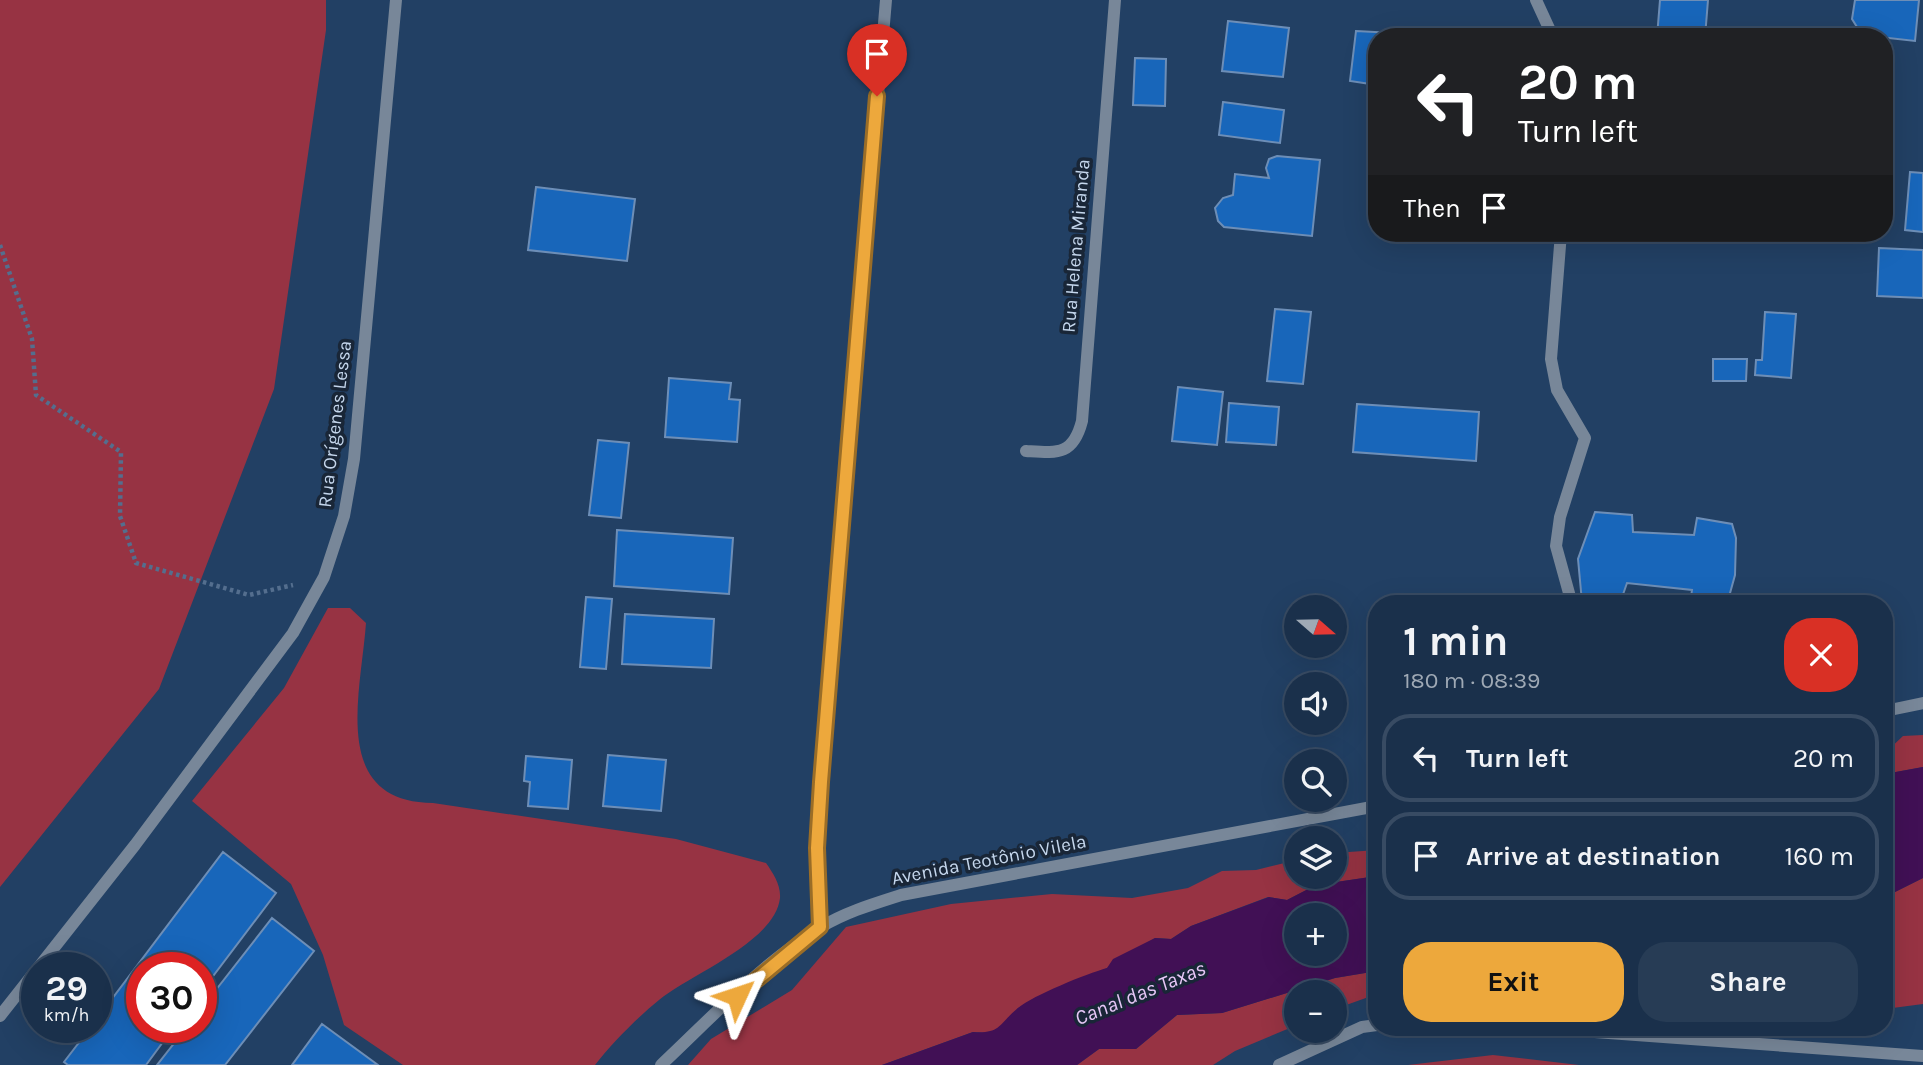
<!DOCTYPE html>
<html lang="en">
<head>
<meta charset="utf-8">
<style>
  body { margin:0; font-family:Karla,sans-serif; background:#273c55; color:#f1f3f6; height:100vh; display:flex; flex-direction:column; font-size:26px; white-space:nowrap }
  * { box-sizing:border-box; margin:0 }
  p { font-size:23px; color:#9fa9b5 }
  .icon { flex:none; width:38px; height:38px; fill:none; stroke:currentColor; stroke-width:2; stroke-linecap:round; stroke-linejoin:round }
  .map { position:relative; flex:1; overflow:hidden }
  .drawer { position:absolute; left:1368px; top:595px; width:525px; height:441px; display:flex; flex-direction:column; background:#1a304b; border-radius:28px; box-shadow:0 7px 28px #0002,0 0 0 2px #384b63 }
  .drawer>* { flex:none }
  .top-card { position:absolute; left:1368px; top:28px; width:525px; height:214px; border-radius:28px; box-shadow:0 7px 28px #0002,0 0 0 2px #384b63; background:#202124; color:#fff; overflow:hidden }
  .needle { width:46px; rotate:110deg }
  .controls { position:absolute; left:1284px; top:595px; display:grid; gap:14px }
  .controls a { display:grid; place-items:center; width:63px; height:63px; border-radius:50%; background:#1a304b; box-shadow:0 7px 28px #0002,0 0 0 2px #384b63; font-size:35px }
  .speed { position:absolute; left:21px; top:952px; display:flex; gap:14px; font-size:35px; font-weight:700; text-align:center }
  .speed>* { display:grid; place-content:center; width:91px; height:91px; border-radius:50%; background:#1a304b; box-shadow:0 7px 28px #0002,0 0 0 2px #384b63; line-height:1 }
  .speed small { font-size:18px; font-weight:400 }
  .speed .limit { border:10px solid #d22; background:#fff; color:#111 }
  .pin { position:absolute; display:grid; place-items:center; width:60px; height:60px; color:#fff; margin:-72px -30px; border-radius:50% 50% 50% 0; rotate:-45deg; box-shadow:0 0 7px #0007 }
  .pin .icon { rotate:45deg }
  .me { position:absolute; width:77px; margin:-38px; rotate:48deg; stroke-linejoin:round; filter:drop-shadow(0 0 5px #0008) }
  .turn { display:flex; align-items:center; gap:24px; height:147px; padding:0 35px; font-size:32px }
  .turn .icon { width:91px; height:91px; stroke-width:2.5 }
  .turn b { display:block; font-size:49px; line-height:60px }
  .then { display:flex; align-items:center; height:66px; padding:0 35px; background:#0003; gap:14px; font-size:26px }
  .round { display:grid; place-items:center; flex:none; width:74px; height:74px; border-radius:28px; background:#273c55 }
  .headline { display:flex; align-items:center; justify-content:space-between; height:119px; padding:0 35px }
  h1 { font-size:42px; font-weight:700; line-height:52px }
  .primary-button { display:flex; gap:14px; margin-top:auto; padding:14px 35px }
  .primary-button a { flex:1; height:80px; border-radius:28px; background:#eda83c; color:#111; font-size:28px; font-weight:700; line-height:80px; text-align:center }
  .primary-button a+a { background:#273c55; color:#f1f3f6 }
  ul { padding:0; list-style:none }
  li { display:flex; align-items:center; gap:21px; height:88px; margin:0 14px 10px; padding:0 21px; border:4px solid #384b63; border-radius:28px }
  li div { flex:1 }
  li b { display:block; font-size:26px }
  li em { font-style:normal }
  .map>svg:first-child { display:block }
</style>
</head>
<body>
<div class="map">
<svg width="1923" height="1065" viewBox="0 0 1923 1065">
  <rect width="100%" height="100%" fill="#224064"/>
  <path fill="#973343" d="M0,0H326V30L274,389L159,689L0,887Z
    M328,608H350L366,623C361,693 329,802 433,803L676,839L766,863C773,873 781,885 780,898C775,942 691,974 659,1000C637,1018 612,1043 595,1065H403L344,1025L323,955L291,884L192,801L284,688Z
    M1923,735V767L1885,774V753L1903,736Z
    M1377,850V876L1316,885L1287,900L1268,897L1191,926L1171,939L1155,938L1107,968L1018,1008L1004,1026L988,1033L973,1032L882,1065H688L711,1039L792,990L846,927L951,904L1052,894L1132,898L1188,888L1222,871L1256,870L1297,860V877H1335V853Z
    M1923,878V1004L1885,1009V897Z
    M1377,971V994L1335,1009V992H1297V1025L1235,1051L1213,1065H1077L1099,1049H1136L1177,1015L1222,1013L1335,978Z
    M1493,1055L1579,1065H1408Z"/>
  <path fill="#411055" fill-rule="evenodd" d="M1923,767V878L1885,897V774Z
    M1377,876V971L1335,978L1222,1013L1177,1015L1136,1049H1099L1077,1065H882L973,1032C1002,1034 999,1023 1018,1008C1034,995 1086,974 1107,968L1113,959L1155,938L1171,939L1191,926L1269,897L1287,900L1316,885ZM1297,915H1335V954H1297Z"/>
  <path fill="#1866ba" stroke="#6d8eb7" stroke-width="2" d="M1660,0H1708L1705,37H1657Z
    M1855,0H1919L1915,41L1862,35L1852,19Z
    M1228,21L1289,28L1283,77L1222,71Z
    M1356,31L1450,36L1377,37V85L1350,81Z
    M1135,58L1166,59L1165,106L1133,105Z
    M1223,102L1284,110L1280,143L1219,135Z
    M1277,156L1320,160L1312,236L1224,227L1218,221L1215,208L1223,198L1233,195L1235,174L1269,178L1266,168L1269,159Z
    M1910,172L1923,173V232L1905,230Z
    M536,187L635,199L627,261L528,250Z
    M1879,248L1923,250V298L1877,296Z
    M1275,309L1311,312L1303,384L1267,381Z
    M1765,312L1796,314L1791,378L1755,375L1756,360H1762Z
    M1713,359H1747L1746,381H1713Z
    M669,378L731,383L729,399L740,400L737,442L665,437Z
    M1178,387L1223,392L1217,445L1172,441Z
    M1229,403L1279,407L1276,445L1226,442Z
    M1357,404L1479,412L1476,461L1353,452Z
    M598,440L629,443L621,518L589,515Z
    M1595,512L1632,515L1633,532L1694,535L1697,518L1732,524L1736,538L1735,575L1727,604H1690L1692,590L1627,583L1620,603L1582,602L1578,559Z
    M617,530L733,538L729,594L614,586Z
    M586,597L612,599L606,669L580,667Z
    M625,614L714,619L711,668L622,664Z
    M608,755L666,760L661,811L603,806Z
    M526,756L572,760L568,809L528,806L530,782L524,781Z
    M223,852L276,893L201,992V968H142V1027H174L146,1065H68L64,1062L91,1027H96V1020Z
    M272,918L314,951L225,1065H157L187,1027H201V1009Z
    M322,1024L378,1065H292Z"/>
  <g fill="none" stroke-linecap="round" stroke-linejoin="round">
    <path stroke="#546e8e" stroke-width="4.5" stroke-dasharray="3.5 3.5" stroke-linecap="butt" d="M0,245L32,339L36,395L121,452L120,516L136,563L249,595L293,585"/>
    <path stroke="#788799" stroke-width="12" d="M1536,0L1553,37
      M1561,233L1551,359L1557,390L1585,438L1560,517L1556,546L1572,604
      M1026,451C1057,453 1073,456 1082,421L1115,0
      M1885,711L1923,703
      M820,927L817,848L826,704L886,0
      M38,968L135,845L293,633L324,577L344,516L354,459L396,0
      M0,1016L37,969
      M1526,1027L1923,1056
      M661,1065C711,1018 762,963 821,927C846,912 873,904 901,895L1377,806
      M1279,1065L1362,1027L1377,1025"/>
  </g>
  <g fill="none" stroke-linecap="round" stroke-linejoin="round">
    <g stroke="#9a6d27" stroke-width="18">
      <path id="route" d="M737,996L820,927L817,848L821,782L877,96"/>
    </g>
    <use href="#route" stroke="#eda83c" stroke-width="12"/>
  </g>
  <g text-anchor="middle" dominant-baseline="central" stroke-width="7" stroke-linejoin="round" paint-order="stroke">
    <g font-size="19" fill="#c4d6ec" stroke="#192637">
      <text transform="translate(1076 246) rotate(-85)">Rua Helena Miranda</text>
      <text transform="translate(335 424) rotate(-83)">Rua Orígenes Lessa</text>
      <text transform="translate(989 860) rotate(-11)">Avenida Teotônio Vilela</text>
    </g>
    <g font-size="21" font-style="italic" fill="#e7c7f7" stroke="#192637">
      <text transform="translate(1140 993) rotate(-22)">Canal das Taxas</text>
    </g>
  </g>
</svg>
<div class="controls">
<a><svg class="needle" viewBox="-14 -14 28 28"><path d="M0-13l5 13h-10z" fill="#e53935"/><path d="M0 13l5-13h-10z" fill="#9fa9b5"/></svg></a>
<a><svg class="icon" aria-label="sound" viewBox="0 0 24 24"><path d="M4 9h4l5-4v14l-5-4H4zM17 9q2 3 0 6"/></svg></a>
<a><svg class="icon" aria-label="search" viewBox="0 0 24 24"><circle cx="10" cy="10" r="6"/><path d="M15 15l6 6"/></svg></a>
<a><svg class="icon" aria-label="layers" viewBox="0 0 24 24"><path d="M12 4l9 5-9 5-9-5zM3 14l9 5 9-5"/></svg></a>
<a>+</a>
<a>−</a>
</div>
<div class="speed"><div>29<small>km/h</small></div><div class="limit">30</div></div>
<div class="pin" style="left:877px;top:96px;background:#d93025"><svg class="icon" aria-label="arrive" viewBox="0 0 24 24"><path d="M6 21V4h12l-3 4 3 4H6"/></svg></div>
<svg class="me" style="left:737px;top:996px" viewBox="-20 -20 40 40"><path d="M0-17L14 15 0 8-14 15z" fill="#eda83c" stroke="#fff" stroke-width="4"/></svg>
<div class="top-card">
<div class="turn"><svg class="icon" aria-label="left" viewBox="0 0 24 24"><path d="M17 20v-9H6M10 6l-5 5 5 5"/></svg><div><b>20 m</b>Turn left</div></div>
<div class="then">Then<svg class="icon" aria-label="arrive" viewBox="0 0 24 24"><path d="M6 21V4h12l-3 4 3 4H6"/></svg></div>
</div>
<section class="drawer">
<div class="headline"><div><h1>1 min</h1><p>180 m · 08:39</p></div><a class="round" style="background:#d93025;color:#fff"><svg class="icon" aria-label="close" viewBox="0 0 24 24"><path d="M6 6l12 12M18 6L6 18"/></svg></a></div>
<ul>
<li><svg class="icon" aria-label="left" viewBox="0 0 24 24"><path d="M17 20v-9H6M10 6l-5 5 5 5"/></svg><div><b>Turn left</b></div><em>20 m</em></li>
<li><svg class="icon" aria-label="arrive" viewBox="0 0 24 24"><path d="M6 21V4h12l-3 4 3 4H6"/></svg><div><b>Arrive at destination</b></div><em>160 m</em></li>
</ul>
<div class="primary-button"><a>Exit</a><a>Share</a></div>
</section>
</div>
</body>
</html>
